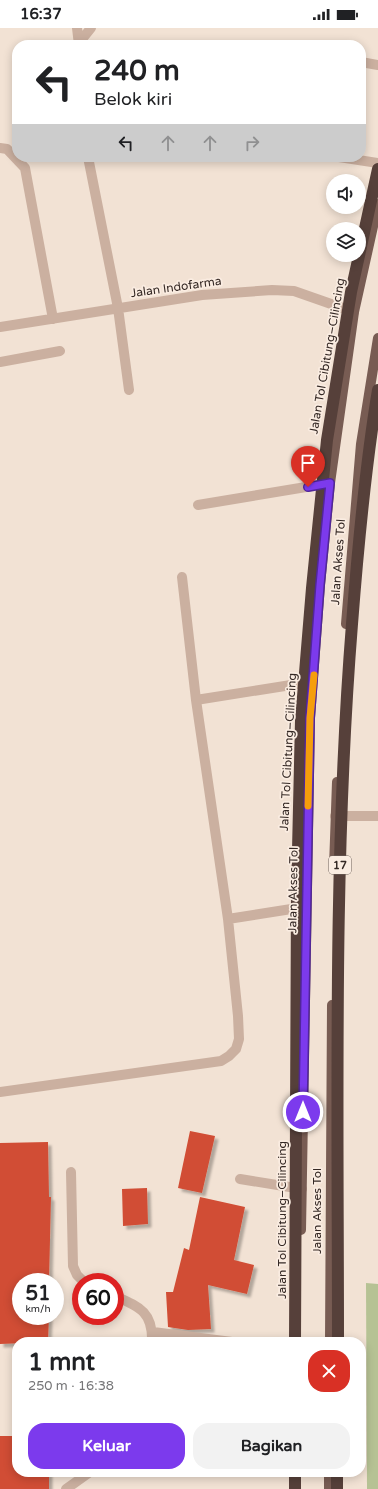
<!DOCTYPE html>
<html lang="id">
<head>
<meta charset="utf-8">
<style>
  body { margin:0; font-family:"Varela Round",sans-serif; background:#f2f2f2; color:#202124; height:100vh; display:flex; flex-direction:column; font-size:15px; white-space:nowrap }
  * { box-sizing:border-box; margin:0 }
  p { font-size:13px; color:#757577 }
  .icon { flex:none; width:22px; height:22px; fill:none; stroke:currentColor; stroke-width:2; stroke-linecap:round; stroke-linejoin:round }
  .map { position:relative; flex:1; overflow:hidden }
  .drawer { position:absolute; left:12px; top:1309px; width:354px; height:140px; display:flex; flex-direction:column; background:#fff; border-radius:16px; box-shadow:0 2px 10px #0003 }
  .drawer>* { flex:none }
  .hud { position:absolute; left:12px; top:12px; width:354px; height:122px; border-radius:16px; box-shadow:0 2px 10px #0003; background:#fff; color:#202124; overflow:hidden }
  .controls { position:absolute; left:326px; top:146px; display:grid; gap:8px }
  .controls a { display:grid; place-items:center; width:40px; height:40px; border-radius:50%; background:#fff; box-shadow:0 2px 10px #0003; font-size:20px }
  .speed { position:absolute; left:12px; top:1245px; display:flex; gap:8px; font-size:20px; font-weight:700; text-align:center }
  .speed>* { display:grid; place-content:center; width:52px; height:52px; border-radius:50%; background:#fff; box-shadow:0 2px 10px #0003; line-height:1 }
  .speed small { font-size:10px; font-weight:400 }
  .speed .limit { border:6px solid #d22; background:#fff; color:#111 }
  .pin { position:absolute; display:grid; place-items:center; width:34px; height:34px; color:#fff; margin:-41px -17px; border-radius:50% 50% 50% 0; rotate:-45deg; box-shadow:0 0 4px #0007 }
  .pin .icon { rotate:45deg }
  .me { position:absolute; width:44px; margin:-22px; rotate:0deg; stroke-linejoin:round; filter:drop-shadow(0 0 3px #0008) }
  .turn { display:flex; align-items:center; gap:14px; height:84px; padding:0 16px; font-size:18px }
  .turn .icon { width:52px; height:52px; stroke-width:2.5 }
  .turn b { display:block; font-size:28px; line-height:34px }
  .lanes { display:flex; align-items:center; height:38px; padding:0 16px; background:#0003; justify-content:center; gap:20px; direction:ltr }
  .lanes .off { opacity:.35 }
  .round { display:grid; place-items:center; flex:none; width:42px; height:42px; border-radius:16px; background:#f2f2f2 }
  .summary { display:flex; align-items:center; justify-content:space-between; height:68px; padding:0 16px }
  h1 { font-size:24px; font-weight:700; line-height:30px }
  .primary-button { display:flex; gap:8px; margin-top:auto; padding:8px 16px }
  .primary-button a { flex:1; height:46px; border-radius:16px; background:#7c3aed; color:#fff; font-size:16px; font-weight:700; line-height:46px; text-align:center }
  .primary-button a+a { background:#f2f2f2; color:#202124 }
  .status { display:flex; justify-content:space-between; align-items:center; height:28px; padding:0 20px; background:#fff; direction:ltr }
  .status svg { height:11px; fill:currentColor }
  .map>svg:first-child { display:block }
</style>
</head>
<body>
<div class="status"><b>16:37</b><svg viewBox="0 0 49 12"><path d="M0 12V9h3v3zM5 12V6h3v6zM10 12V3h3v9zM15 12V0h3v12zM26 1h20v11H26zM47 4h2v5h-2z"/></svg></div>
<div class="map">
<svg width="378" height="1461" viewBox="0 0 378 1461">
  <defs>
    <filter id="shadow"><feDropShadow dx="3.5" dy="3.5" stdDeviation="1" flood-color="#0004"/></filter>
  </defs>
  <rect width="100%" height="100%" fill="#f2e2d4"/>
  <path fill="#b6c294" d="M366,1255L378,1256V1461H367Z"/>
  <path fill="#d14d34" filter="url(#shadow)" d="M190,1103L215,1108L202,1165L178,1160Z
    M48,1114L49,1169H51L49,1254H21V1288H49L48,1314L0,1316V1115Z
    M147,1160L148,1196L123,1198L122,1161Z
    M200,1169L245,1179L234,1232L254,1237L247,1266L208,1257L211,1301L188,1302L168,1299L166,1264H173L184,1220L189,1222Z
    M0,1408H17V1444H49V1461H0Z"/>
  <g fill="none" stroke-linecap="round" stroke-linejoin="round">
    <path stroke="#cbb0a0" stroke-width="10" d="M77,0L79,17
      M79,15L91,0
      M361,34L378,37
      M0,120L7,121L25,140L53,291
      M88,129L118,280L129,362
      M339,129L378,135
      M0,299L202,267L272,262L294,263L354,284
      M0,334L60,323
      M198,477L330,455
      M196,672L310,654
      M335,788H378
      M228,891L304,879
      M0,1064L221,1033L229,1028L236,1021L239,1011L238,988L228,891L196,672L182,549
      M71,1144L73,1238L77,1247L84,1254
      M240,1151L302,1161
      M115,1268C140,1279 153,1284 152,1314
      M153,1304L232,1314
      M66,1461L90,1444"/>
    <path stroke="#785c53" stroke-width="10" d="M346,596L361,416L378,310
      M334,839L337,754
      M301,1202L310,690L320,557L330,455L354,284L378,176
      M330,1314L332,977
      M329,1461V1444"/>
    <path stroke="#56403a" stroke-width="12" d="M295,1314L297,865L301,693L312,560L327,412L351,264L378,141
      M338,1314C338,1075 333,834 352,596C358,518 365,440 378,362
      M295,1461V1444
      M337,1461V1444"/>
  </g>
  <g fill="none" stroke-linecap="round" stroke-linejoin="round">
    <g stroke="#51269a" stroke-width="10">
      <path id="route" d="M303,1084L310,690L320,557L330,455L308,459"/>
    </g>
    <use href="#route" stroke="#7c3aed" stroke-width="7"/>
    <path stroke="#f59e0b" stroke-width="7" d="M308,778L310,690L314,647"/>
  </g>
  <g text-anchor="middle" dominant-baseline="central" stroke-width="3.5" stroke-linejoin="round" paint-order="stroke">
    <rect fill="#faece1" stroke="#6f635d" stroke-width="1" x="329" y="828" width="22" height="18" rx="3"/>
    <g font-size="11" font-weight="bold" fill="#342824">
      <text x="340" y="837">17</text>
    </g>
    <g font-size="12" fill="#342824" stroke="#faece1">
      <text transform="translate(176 259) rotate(-8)">Jalan Indofarma</text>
      <text transform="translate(327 328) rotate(-80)">Jalan Tol Cibitung–Cilincing</text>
      <text transform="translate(338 534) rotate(-86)">Jalan Akses Tol</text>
      <text transform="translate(288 724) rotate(-87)">Jalan Tol Cibitung–Cilincing</text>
      <text transform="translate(293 862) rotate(-89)">Jalan Akses Tol</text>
      <text transform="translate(317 1183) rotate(-90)">Jalan Akses Tol</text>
      <text transform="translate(282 1192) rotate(-90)">Jalan Tol Cibitung–Cilincing</text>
    </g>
  </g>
</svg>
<div class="controls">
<a><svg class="icon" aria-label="sound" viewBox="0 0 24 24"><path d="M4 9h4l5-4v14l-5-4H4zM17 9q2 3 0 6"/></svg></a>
<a><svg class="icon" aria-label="layers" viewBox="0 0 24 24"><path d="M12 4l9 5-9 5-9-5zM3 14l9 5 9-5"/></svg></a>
</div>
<div class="speed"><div>51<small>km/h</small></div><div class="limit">60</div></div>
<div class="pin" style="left:308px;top:459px;background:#d93025"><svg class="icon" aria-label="arrive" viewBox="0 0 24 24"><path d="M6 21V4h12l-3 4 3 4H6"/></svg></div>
<svg class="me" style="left:303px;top:1084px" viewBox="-20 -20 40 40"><circle r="17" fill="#7c3aed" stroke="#fff" stroke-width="3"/><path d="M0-11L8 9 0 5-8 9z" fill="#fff"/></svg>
<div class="hud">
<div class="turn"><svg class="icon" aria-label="left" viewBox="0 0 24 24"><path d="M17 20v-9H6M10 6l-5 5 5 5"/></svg><div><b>240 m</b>Belok kiri</div></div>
<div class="lanes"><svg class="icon" aria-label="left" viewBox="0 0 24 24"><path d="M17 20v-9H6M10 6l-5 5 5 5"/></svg><svg class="icon off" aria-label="ahead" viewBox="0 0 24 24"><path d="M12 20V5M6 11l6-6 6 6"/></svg><svg class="icon off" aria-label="ahead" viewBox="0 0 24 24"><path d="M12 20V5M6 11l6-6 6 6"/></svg><svg class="icon off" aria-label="right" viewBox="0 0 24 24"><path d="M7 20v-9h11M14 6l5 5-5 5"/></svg></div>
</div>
<section class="drawer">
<div class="summary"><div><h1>1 mnt</h1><p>250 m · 16:38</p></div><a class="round" style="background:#d93025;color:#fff"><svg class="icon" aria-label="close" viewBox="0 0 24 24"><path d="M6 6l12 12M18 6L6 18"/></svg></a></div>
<div class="primary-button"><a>Keluar</a><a>Bagikan</a></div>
</section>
</div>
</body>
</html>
